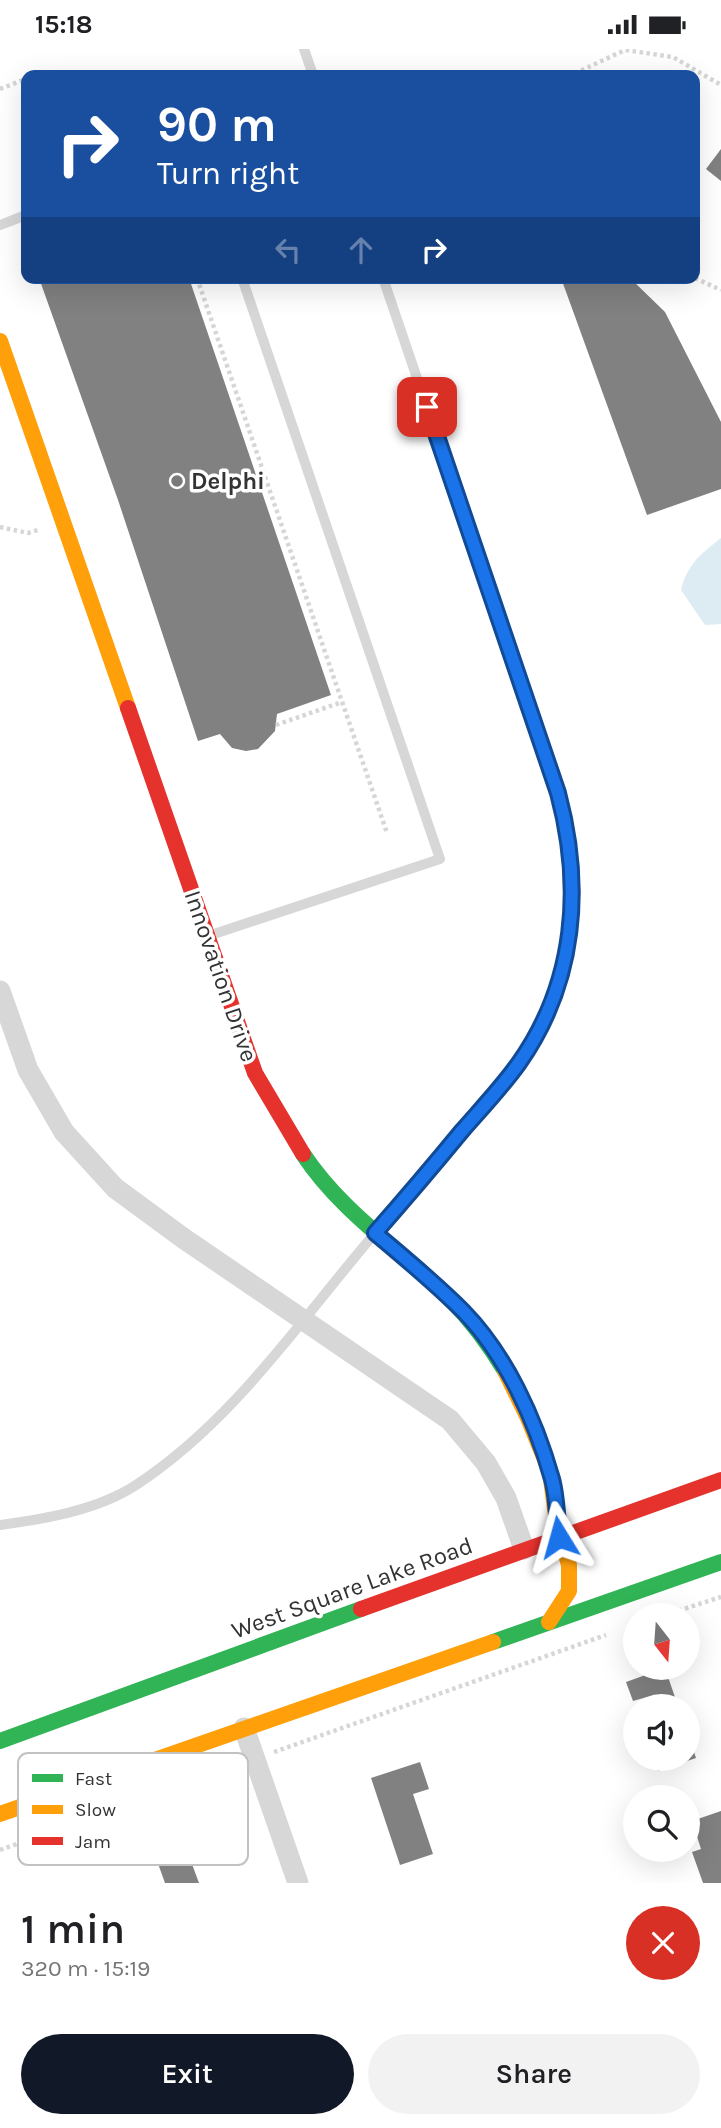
<!DOCTYPE html>
<html lang="en">
<head>
<meta charset="utf-8">
<style>
  body { margin:0; font-family:Karla,sans-serif; background:#f2f2f2; color:#202124; height:100vh; display:flex; flex-direction:column; font-size:26px; white-space:nowrap }
  * { box-sizing:border-box; margin:0 }
  p { font-size:23px; color:#757577 }
  .icon { flex:none; width:38px; height:38px; fill:none; stroke:currentColor; stroke-width:2; stroke-linecap:round; stroke-linejoin:round }
  .map { position:relative; height:1834px; overflow:hidden }
  .panel { display:flex; flex-direction:column; background:#fff; flex:1 }
  .panel>* { flex:none }
  .hud { position:absolute; left:21px; top:21px; width:679px; height:214px; border-radius:14px; box-shadow:0 7px 28px #0002; background:#1a4fa0; color:#fff; overflow:hidden }
  .needle { width:46px; rotate:163deg }
  .controls { position:absolute; left:623px; top:1554px; display:grid; gap:14px }
  .controls a { display:grid; place-items:center; width:77px; height:77px; border-radius:50%; background:#fff; box-shadow:0 7px 28px #0002; font-size:35px }
  .pin { position:absolute; display:grid; place-items:center; width:60px; height:60px; color:#fff; margin:-30px; border-radius:14px; box-shadow:0 4px 10px #0006 }
  .me { position:absolute; width:77px; margin:-38px; rotate:352deg; stroke-linejoin:round; filter:drop-shadow(0 0 5px #0008) }
  .turn { display:flex; align-items:center; gap:24px; height:147px; padding:0 21px; font-size:32px }
  .turn .icon { width:91px; height:91px; stroke-width:2.5 }
  .turn b { display:block; font-size:49px; line-height:60px }
  .lanes { display:flex; align-items:center; height:66px; padding:0 21px; background:#0003; justify-content:center; gap:35px; direction:ltr }
  .lanes .off { opacity:.35 }
  .round { display:grid; place-items:center; flex:none; width:74px; height:74px; border-radius:37px; background:#f2f2f2 }
  .head { display:flex; align-items:center; justify-content:space-between; height:119px; padding:0 21px }
  h1 { font-size:42px; font-weight:600; line-height:52px }
  .action { display:flex; gap:14px; margin-top:auto; padding:14px 21px }
  .action a { flex:1; height:80px; border-radius:42px; background:#111827; color:#fff; font-size:28px; font-weight:600; line-height:80px; text-align:center }
  .action a+a { background:#f2f2f2; color:#202124 }
  .status { display:flex; justify-content:space-between; align-items:center; height:49px; padding:0 35px; background:#fff; direction:ltr }
  .status svg { height:19px; fill:currentColor }
  .map>svg:first-child { display:block }
</style>
</head>
<body>
<div class="status"><b>15:18</b><svg viewBox="0 0 49 12"><path d="M0 12V9h3v3zM5 12V6h3v6zM10 12V3h3v9zM15 12V0h3v12zM26 1h20v11H26zM47 4h2v5h-2z"/></svg></div>
<div class="map">
<svg width="721" height="1834" viewBox="0 0 721 1834">
  <rect width="100%" height="100%" fill="#fff"/>
  <path fill="#ddebf3" d="M721,489V575L705,576L681,541C688,514 700,506 721,489Z"/>
  <path fill="#818181" d="M721,100V132L706,120Z
    M39,229H189L331,646L277,665L275,682L258,700L246,702L232,699L220,685L198,692L118,451Z
    M561,229H630L665,263L721,373V440L647,466Z
    M665,1619L678,1657H650L647,1648L633,1652L626,1633Z
    M688,1685L696,1709L658,1722L654,1710H688Z
    M420,1713L429,1740L413,1745L433,1805L400,1816L371,1729Z
    M721,1762V1834H703L692,1803L701,1800L692,1772Z
    M186,1799L199,1834H165L156,1809Z"/>
  <g fill="none" stroke-linecap="round" stroke-linejoin="round">
    <path stroke="#d6d6d6" stroke-width="4.5" stroke-dasharray="3.5 3.5" stroke-linecap="butt" d="M35,26L41,24
      M576,26L580,22L625,1L673,8L721,36
      M0,40L26,30
      M197,229L387,784
      M695,229L721,241
      M0,478L28,484L38,481
      M276,676L342,653
      M665,1566L721,1548
      M274,1703L606,1586
      M0,1801L233,1718"/>
    <path stroke="#d7d7d7" stroke-width="10" d="M304,0L313,26
      M0,176L26,166
      M208,887L440,810L242,229
      M0,1476C45,1470 98,1461 136,1436C234,1372 301,1270 376,1183C405,1149 434,1116 462,1082C499,1040 533,1000 554,947C579,881 576,811 558,744L383,229"/>
    <path stroke="#d7d7d7" stroke-width="21" d="M0,942L28,1021L64,1083L115,1139L183,1189L450,1371L486,1414L506,1449L524,1500
      M244,1679L298,1834"/>
    <path stroke="#30b455" stroke-width="16" d="M303,1105C342,1164 400,1200 449,1249C471,1271 489,1295 505,1322
      M493,1593L721,1513
      M0,1692L361,1560"/>
    <path stroke="#ff9f0a" stroke-width="16" d="M0,292L128,659
      M505,1322L528,1369L550,1423L557,1475L569,1516V1542L549,1573
      M0,1765L493,1593"/>
    <path stroke="#e5322d" stroke-width="16" d="M128,659L255,1024L303,1105
      M361,1560L721,1431"/>
  </g>
  <g fill="none" stroke-linecap="round" stroke-linejoin="round">
    <g stroke="#114b97" stroke-width="18">
      <path id="route" d="M427,358L558,744C583,837 576,933 519,1014C502,1038 481,1060 461,1083C433,1117 404,1151 375,1184C405,1209 435,1234 463,1262C506,1306 535,1370 552,1430C557,1448 557,1469 559,1488"/>
    </g>
    <use href="#route" stroke="#1a73e8" stroke-width="12"/>
  </g>
  <circle fill="#7a7a7a" stroke="#fff" stroke-width="2.5" cx="177" cy="432" r="7"/>
  <g text-anchor="middle" dominant-baseline="central" stroke-width="7" stroke-linejoin="round" paint-order="stroke">
    <g font-size="24" font-weight="bold" fill="#333" stroke="#fff" text-anchor="start">
      <text x="191" y="432">Delphi</text>
    </g>
    <g font-size="24" fill="#333" stroke="#fff">
      <text transform="translate(221 927) rotate(71)">Innovation Drive</text>
      <text transform="translate(352 1539) rotate(-20)">West Square Lake Road</text>
    </g>
  </g>
  <rect x="18" y="1704" width="230" height="112" rx="10" fill="#fff" stroke="#c2c2c2" stroke-width="2"/>
  <rect x="32" y="1725" width="31" height="8" fill="#30b455"/>
  <rect x="32" y="1756" width="31" height="9" fill="#ff9f0a"/>
  <rect x="32" y="1788" width="31" height="8" fill="#e5322d"/>
  <g font-size="19" fill="#333">
    <text x="75" y="1736">Fast</text>
    <text x="75" y="1767">Slow</text>
    <text x="75" y="1799">Jam</text>
  </g>
</svg>
<div class="controls">
<a><svg class="needle" viewBox="-14 -14 28 28"><path d="M0-13l5 13h-10z" fill="#e53935"/><path d="M0 13l5-13h-10z" fill="#757577"/></svg></a>
<a><svg class="icon" aria-label="sound" viewBox="0 0 24 24"><path d="M4 9h4l5-4v14l-5-4H4zM17 9q2 3 0 6"/></svg></a>
<a><svg class="icon" aria-label="search" viewBox="0 0 24 24"><circle cx="10" cy="10" r="6"/><path d="M15 15l6 6"/></svg></a>
</div>
<div class="pin" style="left:427px;top:358px;background:#d93025"><svg class="icon" aria-label="arrive" viewBox="0 0 24 24"><path d="M6 21V4h12l-3 4 3 4H6"/></svg></div>
<svg class="me" style="left:559px;top:1488px" viewBox="-20 -20 40 40"><path d="M0-17L14 15 0 8-14 15z" fill="#1a73e8" stroke="#fff" stroke-width="4"/></svg>
<div class="hud">
<div class="turn"><svg class="icon" aria-label="right" viewBox="0 0 24 24"><path d="M7 20v-9h11M14 6l5 5-5 5"/></svg><div><b>90 m</b>Turn right</div></div>
<div class="lanes"><svg class="icon off" aria-label="left" viewBox="0 0 24 24"><path d="M17 20v-9H6M10 6l-5 5 5 5"/></svg><svg class="icon off" aria-label="ahead" viewBox="0 0 24 24"><path d="M12 20V5M6 11l6-6 6 6"/></svg><svg class="icon" aria-label="right" viewBox="0 0 24 24"><path d="M7 20v-9h11M14 6l5 5-5 5"/></svg></div>
</div>
</div>
<section class="panel">
<div class="head"><div><h1>1 min</h1><p>320 m · 15:19</p></div><a class="round" style="background:#d93025;color:#fff"><svg class="icon" aria-label="close" viewBox="0 0 24 24"><path d="M6 6l12 12M18 6L6 18"/></svg></a></div>
<div class="action"><a>Exit</a><a>Share</a></div>
</section>
</body>
</html>
